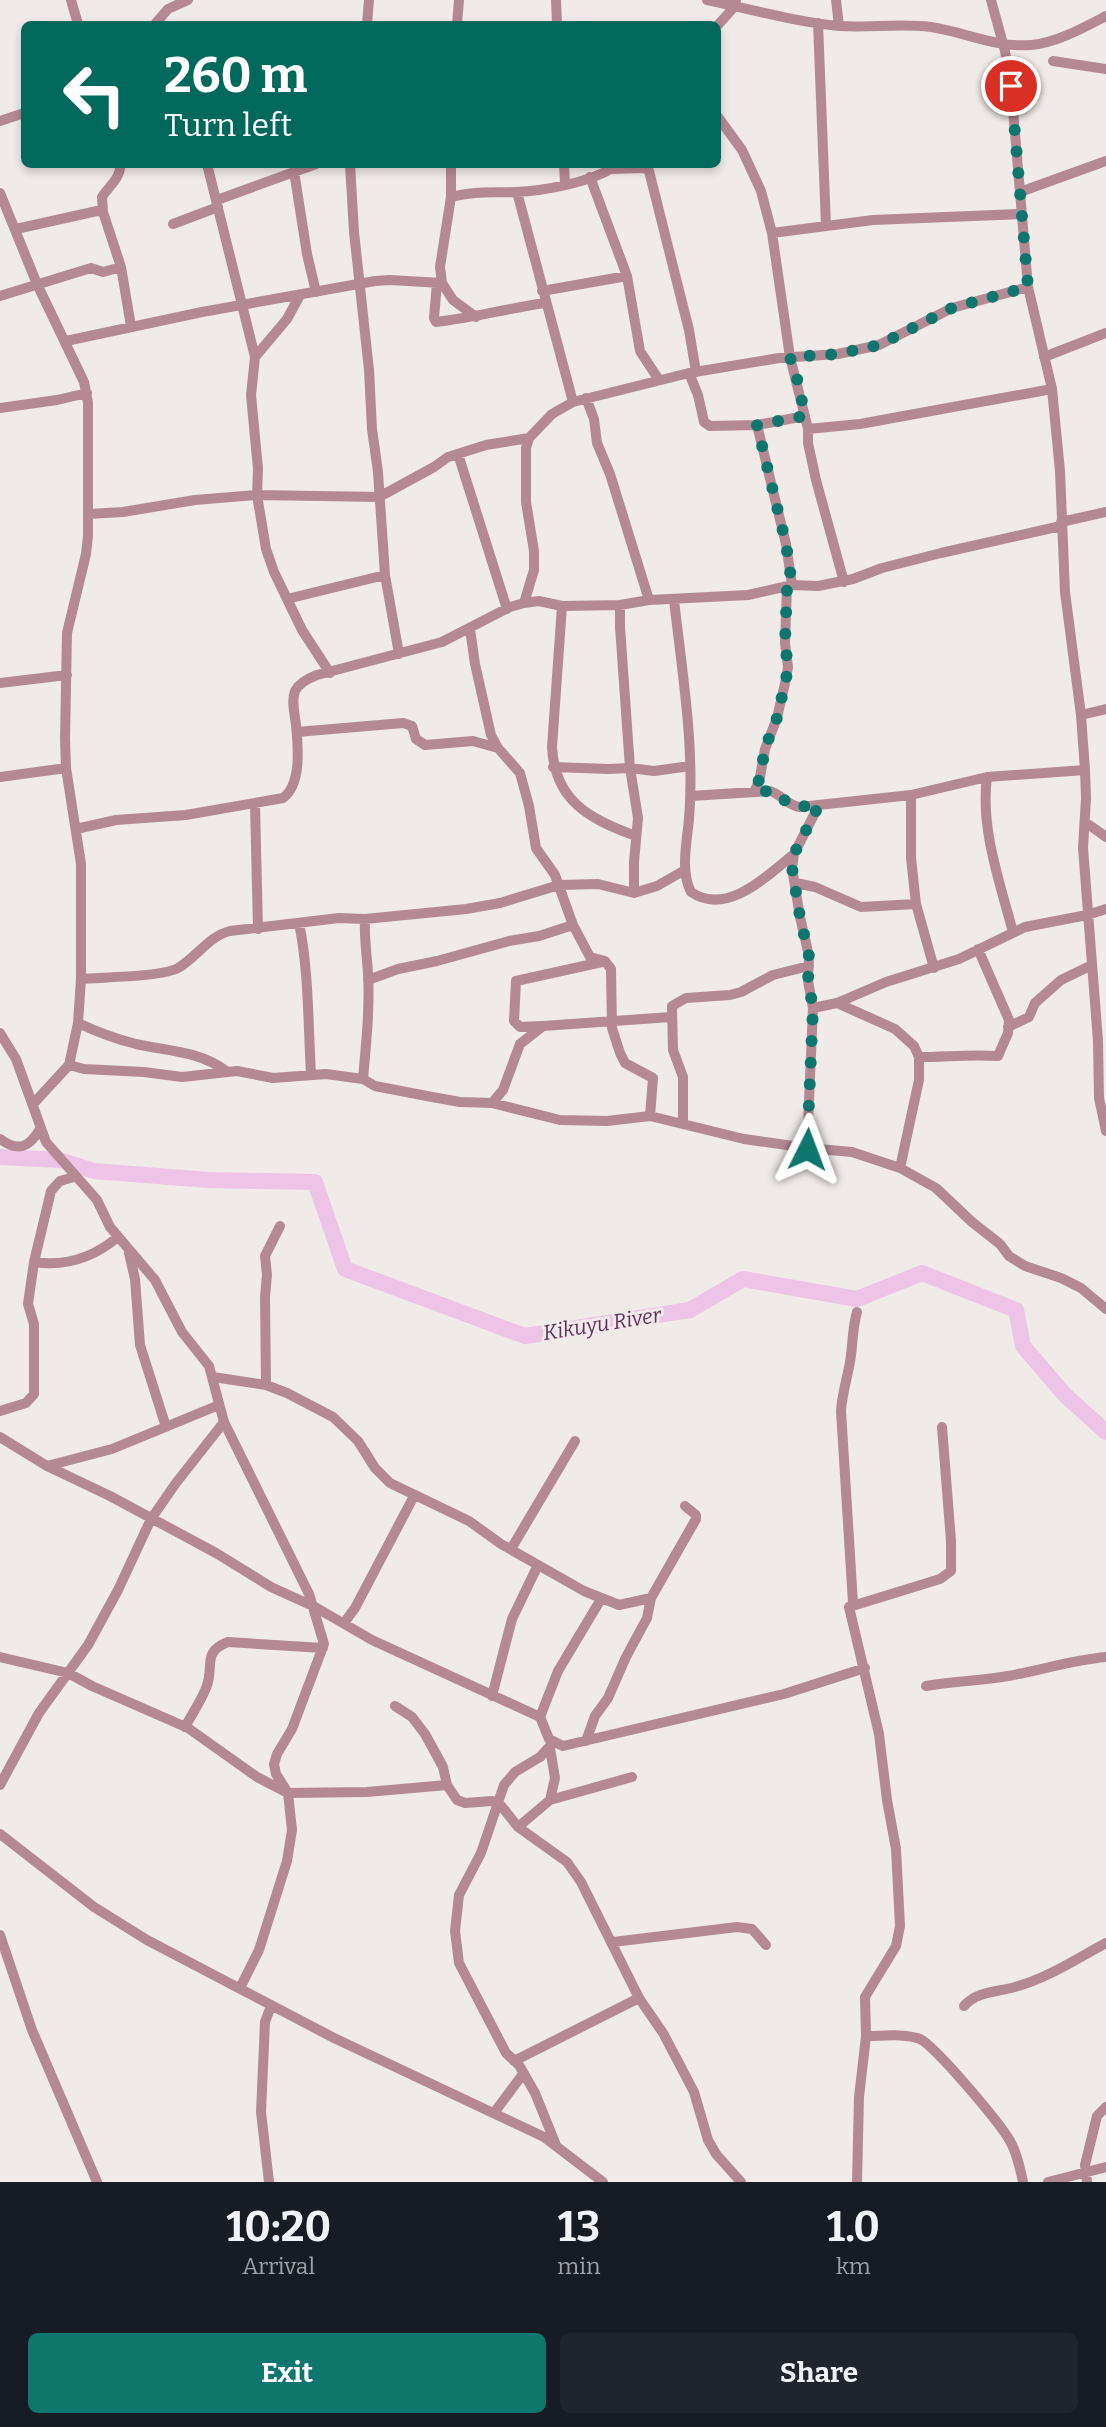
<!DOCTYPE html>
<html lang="en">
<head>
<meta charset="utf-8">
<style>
  body { margin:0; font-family:Bitter,serif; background:#20242c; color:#f1f3f6; height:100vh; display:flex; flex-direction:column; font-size:26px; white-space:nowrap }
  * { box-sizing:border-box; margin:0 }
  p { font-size:23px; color:#9ea1a6 }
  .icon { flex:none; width:38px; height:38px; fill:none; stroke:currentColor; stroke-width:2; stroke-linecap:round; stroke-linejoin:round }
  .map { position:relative; height:2182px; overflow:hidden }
  .drawer { display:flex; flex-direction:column; background:#171b24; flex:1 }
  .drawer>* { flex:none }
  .top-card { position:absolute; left:21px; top:21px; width:700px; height:147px; border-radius:10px; box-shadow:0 4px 10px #0003; background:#00695c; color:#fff; overflow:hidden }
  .pin { position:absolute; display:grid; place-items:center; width:60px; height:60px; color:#fff; margin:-30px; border:4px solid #fff; border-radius:50%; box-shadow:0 2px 7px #0007 }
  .me { position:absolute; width:77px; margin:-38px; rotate:3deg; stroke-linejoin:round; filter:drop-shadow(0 0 5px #0008) }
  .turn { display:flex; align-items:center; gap:24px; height:147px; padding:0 28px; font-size:32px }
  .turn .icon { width:91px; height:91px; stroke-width:2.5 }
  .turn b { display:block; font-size:49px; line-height:60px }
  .eta { display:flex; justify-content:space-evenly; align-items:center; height:119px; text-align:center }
  .eta b { font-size:42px; font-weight:700; line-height:49px }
  .button { display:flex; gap:14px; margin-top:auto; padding:14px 28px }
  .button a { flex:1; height:80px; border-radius:10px; background:#0f766e; color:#fff; font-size:28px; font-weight:700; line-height:80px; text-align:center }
  .button a+a { background:#20242c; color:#f1f3f6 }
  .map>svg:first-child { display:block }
</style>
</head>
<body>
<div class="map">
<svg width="1106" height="2182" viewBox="0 0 1106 2182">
  <rect width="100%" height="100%" fill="#f0eae8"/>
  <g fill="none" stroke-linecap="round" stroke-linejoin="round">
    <path stroke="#edc4e6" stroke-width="16" d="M0,1157L60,1160L94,1171L208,1180L315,1182L345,1269L525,1336L690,1310L743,1279L857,1299L922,1273L1016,1310L1023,1346L1065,1395L1106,1432"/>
    <path stroke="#b58993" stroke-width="10" d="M71,0L78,24
      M556,0L557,24
      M707,0C751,9 795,22 839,26C870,28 900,23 931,27C965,32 996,48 1031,45C1056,43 1083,28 1106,16
      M836,0L839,26
      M991,0L1005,51L1011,86L1028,287L1052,389L1060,471L1065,592L1081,715L1085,770L1086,798L1083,848L1098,1041L1099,1098L1106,1131
      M818,23L826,226
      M155,24L168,9L188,0
      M367,24L369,0
      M457,24L459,0
      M718,25L735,6L736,0
      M1053,61L1106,69
      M718,117L742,150L761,191L772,233L790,357L808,429V443L816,480L844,582
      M0,121L24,113
      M207,164L255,357
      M350,164L354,232L369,370L372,429L378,472L385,575L399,654
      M451,164V197L440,267L442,283L453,300L476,317
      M564,164L565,184
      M610,169L646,168L649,171L689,330L696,372
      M294,171L307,254L316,292
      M590,177L627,276L640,351L659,380
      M517,192L573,402
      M1020,192L1106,161
      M0,193L37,284L84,382L88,403V536L86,554L67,633L65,739L66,768L81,864V979L78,1023L69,1065L33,1104
      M451,197C475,191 492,193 516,192C543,191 593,182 615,166
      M217,200L316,164
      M103,212L102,197C108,187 122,177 120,164
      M173,224L218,207
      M16,229L97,211L103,212L121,267L131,326
      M772,233L873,220L1021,214
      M437,283L434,318L436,322C473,318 509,308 545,303
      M542,291L627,276
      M300,295L287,319L255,357L251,395L258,469L257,495L266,549L274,572L302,630L330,673
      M0,296L91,268L103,272L121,267
      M66,341L202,312L375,281L390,280L442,283
      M1044,357L1106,333
      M689,373L698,395L704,422L710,426L757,425L805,416
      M586,398L594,419L597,443L610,474L649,600
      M0,408L57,400L87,393
      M757,425L786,544L792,585
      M808,429L860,424L1052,389
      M458,454L507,609
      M89,514L123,512L195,500L257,495L379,497L434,467L448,457L486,445L529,438
      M1061,522L1106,512
      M287,599L385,575
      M674,600C682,671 695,748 689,819C687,842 680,871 691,892C727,917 768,875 794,854
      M524,603L534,570V551L526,502V448L529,438L552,414L573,402L689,373L779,358L838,354L879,345L952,308L1028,287
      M620,605V627L630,768L638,818L634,862V893
      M562,606L552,747C555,801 589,819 636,836
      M470,629L475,664L491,735L498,748L520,773L529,806L536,848L555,875L573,925L590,957L605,961L611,969L612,1028L620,1053L625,1063L653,1078L650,1116
      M0,683L67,675
      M1081,715L1106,709
      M297,732L403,723L412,726L416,739L425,745L473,741L498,748
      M553,767L608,769L630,768L654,771L690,766
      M0,777L66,768
      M987,777C980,828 1000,883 1013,932
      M755,791L760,777L765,749L777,718L786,679L788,667L785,643L787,587
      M911,795V858L916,904L934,968
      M691,796L770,791C781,794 788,806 800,807L911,795L987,777L1085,770
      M255,804L258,929
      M1085,822L1106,837
      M76,829L116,820L186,815L283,798C302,784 298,746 296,725C295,715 291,701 295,691C299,683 309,678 317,675L442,642L510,607L524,603L539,601L562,606L620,605L649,600L748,595L792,585L818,586L853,579L882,568L941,553L1061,526
      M796,883L815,887L861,907L916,904
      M299,923C309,972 308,1024 311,1074
      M81,979C103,977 162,977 178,968C197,957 209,936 230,931L339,918L365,919L466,909L500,903L559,885L598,884L634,893L657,886L685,870
      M368,980L398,969L437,961L509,941L539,936L573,925
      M837,1003L895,1029L914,1046L919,1057V1080L900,1168
      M813,1008L837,1003L886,982L959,959L1025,927L1087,915L1106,909
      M78,1023C97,1032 116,1039 136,1044C167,1051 200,1051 226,1071
      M541,1026L520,1027L514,1021L516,981L602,962
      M1008,1027L1029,1017L1035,1003L1061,980L1092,965
      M0,1033L16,1059L46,1142L97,1200L110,1227L155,1280L182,1332L209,1366L224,1422L309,1594L324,1644L292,1729L277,1754L274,1764L276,1774L288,1793L292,1830L287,1861L259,1950L240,1988
      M919,1057C946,1057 971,1054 998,1056L1008,1033L1009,1020L978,949
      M69,1065L84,1069L144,1072L182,1077L237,1071L273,1078L326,1074L363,1079L375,1086L432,1097L460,1102L492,1103L560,1120L607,1121L650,1116L744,1139L807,1148L852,1152L900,1168L936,1188L972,1222L1000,1244L1009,1256L1025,1266L1061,1278L1081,1288L1106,1309
      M363,1079C366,1044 370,1009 368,974C367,955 364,939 365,919
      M492,1103L503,1090L520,1044L543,1026L671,1017
      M683,1123V1077L673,1050L672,1006L686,998L730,995L741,992L773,975L809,966
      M0,1139C18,1152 29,1148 40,1129
      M807,1148L813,1008L808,981L809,956L800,917L792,868L794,854L819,805
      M129,1253L135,1279L140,1345L166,1427
      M34,1262C66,1267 94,1257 118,1237
      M857,1312C852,1329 853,1345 850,1362C847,1379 842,1394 841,1411L853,1603L849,1607L879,1734L887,1800L896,1849L900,1926L896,1946L865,1997L866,2036L859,2097L857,2182
      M213,1377L266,1385L287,1393L333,1417L358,1441L375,1468L390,1483L469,1521L501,1544L584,1591L619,1605L651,1598
      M266,1385L265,1297L267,1275L265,1256L280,1226
      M0,1411L26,1403L34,1394V1324L28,1304L34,1262L51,1191L60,1181L74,1177
      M0,1437L47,1466L110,1496L216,1553L271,1587L315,1607L372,1640L540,1717L549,1739L563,1746L784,1694L865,1668
      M47,1466L112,1449L219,1405
      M511,1549L575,1441
      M849,1607L940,1579L951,1571V1541L942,1427
      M344,1623L355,1608L414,1496
      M0,1657L68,1673L92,1686L188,1728L257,1777L288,1793L367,1792L447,1785
      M926,1686C954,1681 981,1681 1008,1676C1041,1670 1073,1660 1106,1657
      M492,1696L512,1619L538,1565
      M395,1706L412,1717L425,1734L443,1767L447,1785L457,1800L465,1803L492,1801L499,1803L518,1827L567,1862L581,1882L639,1998L663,2033L694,2092L708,2140L716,2154L741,2182
      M540,1717L558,1671L601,1599
      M185,1727C192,1714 201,1701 206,1688C215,1668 201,1652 228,1642L323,1648
      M586,1741L595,1716L608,1698L626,1657L647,1618L651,1598L696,1519V1515L685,1506
      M553,1743L540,1757L515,1772L504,1785L481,1853L459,1895L455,1931L459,1963L506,2053L519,2065L535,2093L556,2145
      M0,1785L39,1713L88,1645L118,1590L151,1519L176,1483L224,1422
      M550,1800L555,1778L550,1748
      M518,1827L550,1800L632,1777
      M0,1834L94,1907L147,1940L334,2038L544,2137L603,2182
      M0,1935L32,2030L97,2182
      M613,1942L737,1927L752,1929L766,1945
      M964,2006C977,1991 998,1992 1015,1987C1046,1979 1078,1958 1106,1943
      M866,2036C882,2036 905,2033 920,2039C936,2047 1000,2123 1010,2141C1017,2153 1020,2168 1023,2182
      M514,2061L639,1998
      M494,2113L523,2074
      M269,2182L261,2112L265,2022L271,2006
      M1048,2182L1106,2167
      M1087,2182L1085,2165L1097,2116L1106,2107"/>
  </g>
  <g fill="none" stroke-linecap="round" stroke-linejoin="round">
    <path stroke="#0f766e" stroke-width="12" stroke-dasharray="0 21.6" d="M807,1149L813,1008L808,981L809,956L800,917L792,868L794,854L819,805L795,807C776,797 781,790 755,791L760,777L765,748L777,718L786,679L788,667L785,643L787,587L792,585L786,544L757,425L805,416L798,382L790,357L838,354L879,345L952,308L1028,287L1011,86"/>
  </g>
  <g text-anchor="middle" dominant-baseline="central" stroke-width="6" stroke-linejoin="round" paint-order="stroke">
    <g font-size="21" font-style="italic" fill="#62305c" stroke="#f0eae8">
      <text transform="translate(602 1324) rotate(-9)">Kikuyu River</text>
    </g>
  </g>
</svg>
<div class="pin" style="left:1011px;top:86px;background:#d93025"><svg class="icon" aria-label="arrive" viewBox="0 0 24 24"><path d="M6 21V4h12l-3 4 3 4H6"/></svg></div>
<svg class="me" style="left:807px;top:1149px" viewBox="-20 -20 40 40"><path d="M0-17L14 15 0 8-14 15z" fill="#0f766e" stroke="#fff" stroke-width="4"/></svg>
<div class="top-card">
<div class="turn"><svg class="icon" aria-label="left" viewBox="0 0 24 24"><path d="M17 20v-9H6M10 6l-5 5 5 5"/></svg><div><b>260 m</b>Turn left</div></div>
</div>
</div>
<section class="drawer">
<div class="eta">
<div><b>10:20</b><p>Arrival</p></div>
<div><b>13</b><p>min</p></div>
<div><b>1.0</b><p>km</p></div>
</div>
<div class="button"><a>Exit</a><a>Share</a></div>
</section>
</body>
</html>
